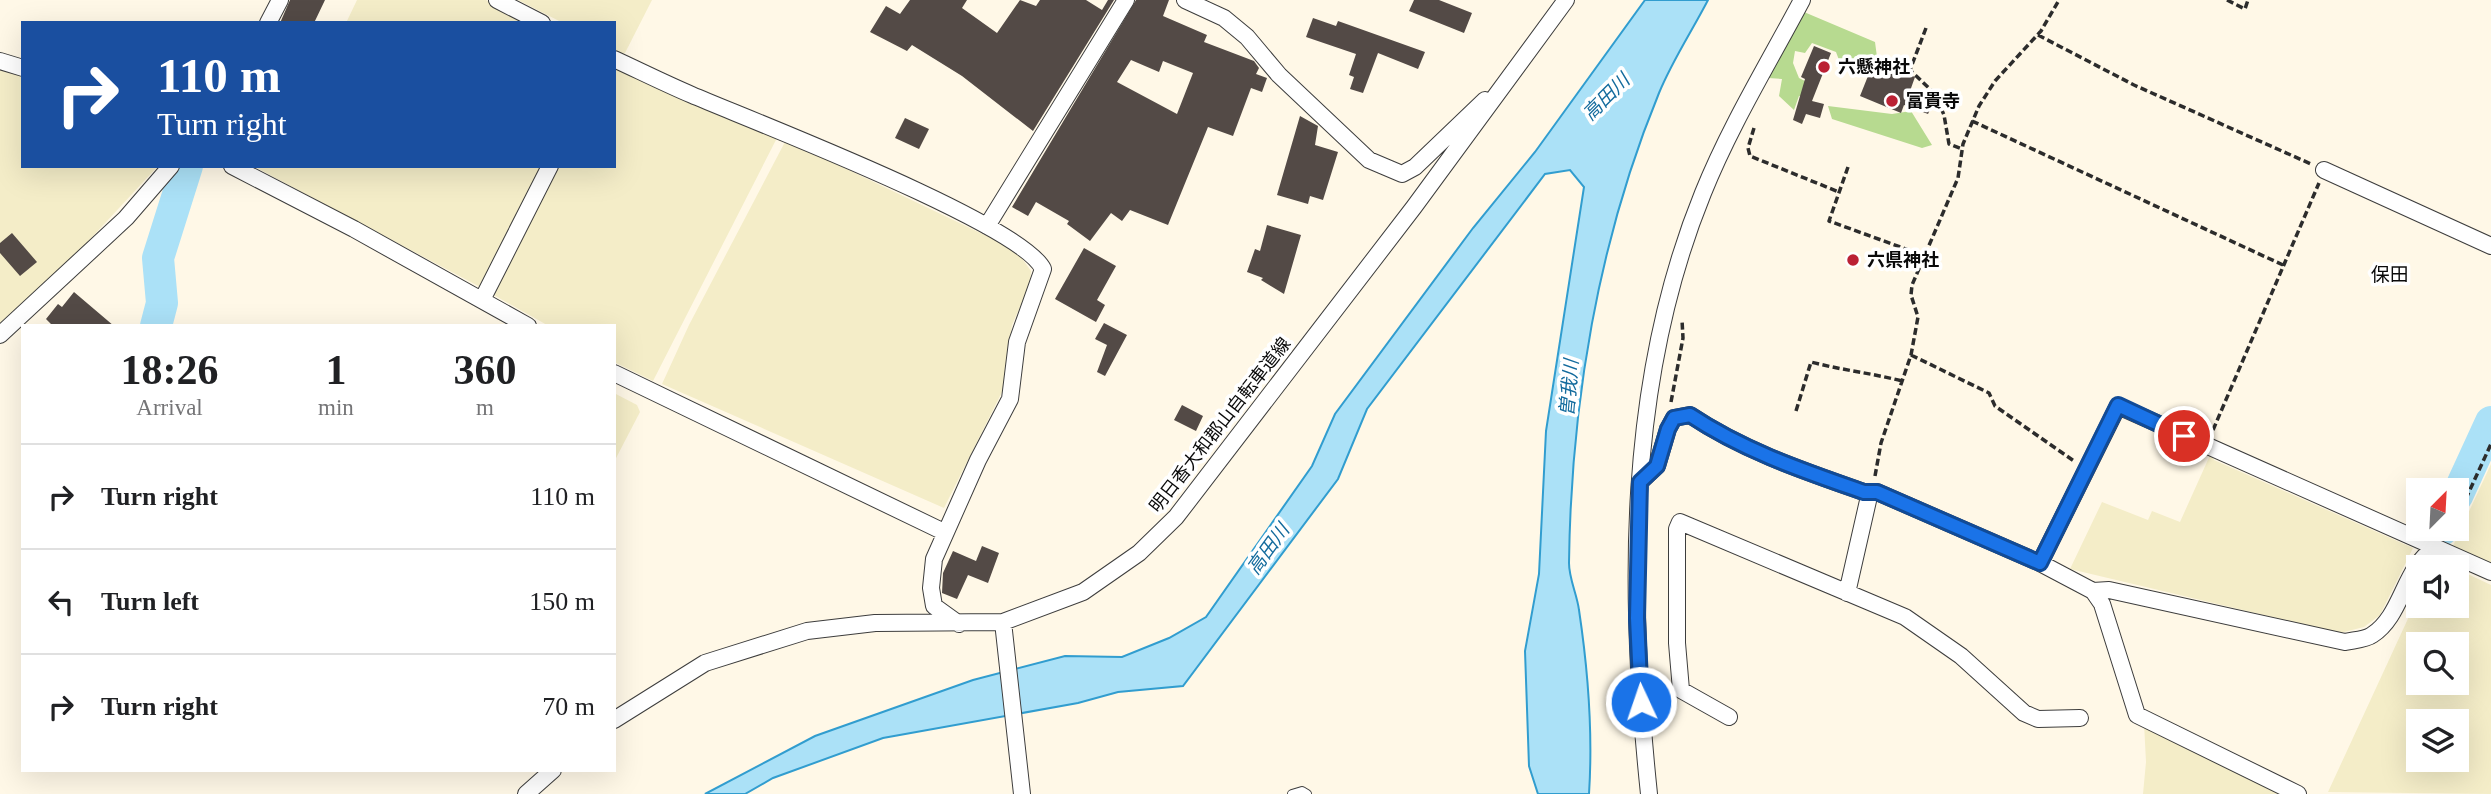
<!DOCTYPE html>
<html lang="en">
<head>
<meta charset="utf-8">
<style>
  body { margin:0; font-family:"Times New Roman","Noto Sans JP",serif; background:#f6f6f6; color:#202124; height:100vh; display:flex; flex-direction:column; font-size:26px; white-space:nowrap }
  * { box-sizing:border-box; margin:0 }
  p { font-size:23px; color:#757577 }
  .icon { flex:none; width:38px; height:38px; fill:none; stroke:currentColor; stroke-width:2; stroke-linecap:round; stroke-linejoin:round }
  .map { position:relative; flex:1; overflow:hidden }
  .side { position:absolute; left:21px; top:324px; width:595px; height:448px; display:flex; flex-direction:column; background:#fff; border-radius:0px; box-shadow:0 7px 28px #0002 }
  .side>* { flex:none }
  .top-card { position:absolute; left:21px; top:21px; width:595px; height:147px; border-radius:0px; box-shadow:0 7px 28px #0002; background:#1a4fa0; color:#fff; overflow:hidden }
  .needle { width:46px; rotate:24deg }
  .fabs { position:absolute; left:2406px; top:478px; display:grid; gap:14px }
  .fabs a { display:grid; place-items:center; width:63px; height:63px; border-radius:0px; background:#fff; box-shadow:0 7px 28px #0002; font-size:35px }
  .pin { position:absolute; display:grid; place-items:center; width:60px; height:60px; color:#fff; margin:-30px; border:4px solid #fff; border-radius:50%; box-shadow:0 2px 7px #0007 }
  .me { position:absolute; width:77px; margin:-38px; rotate:357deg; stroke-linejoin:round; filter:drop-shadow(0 0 5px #0008) }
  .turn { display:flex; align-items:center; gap:24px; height:147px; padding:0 21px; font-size:32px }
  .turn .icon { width:91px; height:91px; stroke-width:2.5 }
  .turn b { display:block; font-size:49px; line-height:60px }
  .eta { display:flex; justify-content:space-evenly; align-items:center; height:119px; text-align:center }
  .eta b { font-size:42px; font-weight:600; line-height:49px }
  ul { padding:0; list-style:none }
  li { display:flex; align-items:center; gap:21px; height:105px; padding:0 21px; border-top:2px solid #e0e0e0 }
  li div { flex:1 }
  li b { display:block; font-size:26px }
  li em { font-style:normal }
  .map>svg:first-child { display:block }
</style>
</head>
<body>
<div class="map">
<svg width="2491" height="794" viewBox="0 0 2491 794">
  <rect width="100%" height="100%" fill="#fff8e7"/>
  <path fill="#f4edc8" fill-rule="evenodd" d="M357,0H486L532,23H346Z
    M518,0H652L625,53L620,54L614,51V23H563Z
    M0,68L23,75V166H158L69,262L0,323Z
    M614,68L778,136L653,381L614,362V326L547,325L492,294L559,166H614Z
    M786,140L1016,250L1031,271L1030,284L1012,325L1003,390L944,508L662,384L689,325Z
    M253,166H545L480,287Z
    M614,393L637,405L640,412L614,462Z
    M2211,453L2214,460L2413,548L2380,615L2364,627L2340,633L2070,569L2102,502L2148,520L2152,511L2180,522Z
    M2491,464V564L2453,546Z
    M2457,569L2491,585V794L2328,792L2418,597V606H2457ZM2418,644H2457V682H2418ZM2418,721H2457V760H2418Z
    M2144,723L2286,794H2143L2146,762Z"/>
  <path fill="#b7da90" d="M1804,12L1875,42L1877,57C1864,69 1855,67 1839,60L1836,52L1812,43L1805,53L1795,51L1793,63L1799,78L1809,83V99L1799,96L1794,110L1779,96L1782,79L1768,78Z
    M1828,106L1892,114L1911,111L1932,145L1922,148L1832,119Z"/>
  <path fill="#abe1f7" stroke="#319dcf" stroke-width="2" d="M1645,0H1708C1692,31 1672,61 1659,93C1598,241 1571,404 1569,563C1569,579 1577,594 1579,610C1588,670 1593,733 1589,794H1538L1529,766L1525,651L1539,574L1546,431L1584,187L1570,170L1545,174L1367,409L1338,479L1183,686L1118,692L1078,703L883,738L773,778L745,794H705L815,736L973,680L1065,656L1122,657L1169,638L1206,617L1312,466L1335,414L1473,228L1535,152Z"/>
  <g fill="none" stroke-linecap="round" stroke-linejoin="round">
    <path stroke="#abe1f7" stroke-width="32" d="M156,326L162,303L158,258L187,166
      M2457,496L2491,422
      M2442,530V528"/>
  </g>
  <path fill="#534a46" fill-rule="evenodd" d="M290,0H325L314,23H280Z
    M910,0H967L962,8L997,33L1020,0L1036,6L1040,0H1086L1102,10L1108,0H1114L1033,131L962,76L912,45L907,51L870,32L886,6L900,14Z
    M1136,0H1169L1163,16L1207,35L1204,42L1254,61L1259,68L1256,74L1267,78L1262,92L1251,88L1233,136L1208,127L1168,225L1130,210L1122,221L1111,213L1090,241L1067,224L1069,221L1036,202L1028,216L1012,207ZM1131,60L1159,72L1163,61L1193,73L1177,114L1117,82Z
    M1414,0H1439L1472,13L1464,33L1409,11Z
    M1313,18L1336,26L1338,21L1425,52L1418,69L1378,53L1363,93L1350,89L1354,77L1349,75L1356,54L1306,37Z
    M1814,46L1831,53L1812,101L1824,104L1820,118L1806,114L1802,124L1793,120L1805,79L1801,77Z
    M1874,61L1915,77L1910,91L1934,101L1928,114L1904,105L1901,113L1860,96Z
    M1300,116L1318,126L1315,145L1338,152L1323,200L1310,196L1308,204L1277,195Z
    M905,118L929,129L919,149L895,138Z
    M1267,225L1301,235L1284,294L1261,280L1263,278L1247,272L1255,249L1260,251Z
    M12,233L37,262L20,276L0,253V243Z
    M1084,248L1116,266L1097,300L1105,305L1096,322L1055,299Z
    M74,292L114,326H53L46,319L58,304L62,307Z
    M1104,323L1127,335L1105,376L1097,372L1107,345L1095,339Z
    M1182,405L1203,416L1196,431L1174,420Z
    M982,546L999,553L988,583L968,575L957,599L942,593L943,573L953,551L976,561Z"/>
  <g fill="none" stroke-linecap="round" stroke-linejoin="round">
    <g stroke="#3d3d3d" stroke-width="10">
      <path id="lane" d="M1292,794L1302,791L1307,794"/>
    </g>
    <g stroke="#3d3d3d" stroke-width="18">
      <path id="street" d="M497,0L542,23
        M1185,0L1224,18L1247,37L1279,75L1369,160L1402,174L1415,167L1485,100
        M268,23L280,0
        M614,59C640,71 666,84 692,95C750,120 1022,224 1043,269L1017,342L1010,399L978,460L934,559L931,588L934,606L959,624
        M0,61L23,68
        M232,166L354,229L528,326
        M2324,170L2491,246
        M987,226L1126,0
        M483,298L550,166
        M0,335L126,218L171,166
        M614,373L944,532
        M1640,482L1657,466L1668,429L1674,418L1690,415C1744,451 1804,471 1864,492H1877L2040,563L2093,591L2109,590L2345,642C2353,640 2365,640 2372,635C2403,615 2403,568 2435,548
        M2040,563L2118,406L2491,572
        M2093,591L2102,604L2137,715L2298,794
        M1847,593L1870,492
        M1003,622L1022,794
        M1729,717L1681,690L1677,643V529L1680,522L1905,617L1961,656L2024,713L2038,719L2080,718
        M614,720L705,663L807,631L875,623L1003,622L1083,592L1139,553L1176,517L1414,207L1566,0
        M526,794L553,770
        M1649,794C1628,594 1626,382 1703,193C1730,126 1768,64 1802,0"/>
    </g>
    <path stroke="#2c2c2c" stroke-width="3.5" stroke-dasharray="7 3.5" stroke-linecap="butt" d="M2227,0L2245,9L2248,0
      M1926,28L1910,70L1935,94L1944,115L1949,144L1962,149
      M2038,35L2134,85L2311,164
      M1972,121L2283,265
      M1754,128L1748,148L1750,156L1839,192
      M1848,167L1829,221L1925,256
      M1911,355L1989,393L1995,406L2005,413L2074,461
      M1671,402L1683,338L1682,320
      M1796,411L1811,362C1841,370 1871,373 1902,381
      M2213,430L2319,183
      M1875,476L1881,443L1911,355L1918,317L1911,295L1912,285L1958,178L1963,144L1979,106L1995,81L2041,31L2059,0
      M2457,518L2491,444"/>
    <use href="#lane" stroke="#fff" stroke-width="8"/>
    <use href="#street" stroke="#fff" stroke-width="16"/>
  </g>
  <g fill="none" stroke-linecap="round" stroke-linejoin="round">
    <g stroke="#114b97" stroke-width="18">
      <path id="route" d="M1641,702L1637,618L1640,482L1657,466L1668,429L1674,418L1690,415C1744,451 1804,471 1864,492H1877L2040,563L2118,405L2184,436"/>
    </g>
    <use href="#route" stroke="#1a73e8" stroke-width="12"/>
  </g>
  <g fill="#bb2134" stroke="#fff" stroke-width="2.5">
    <circle cx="1824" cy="67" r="7"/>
    <circle cx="1892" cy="101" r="7"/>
    <circle cx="1853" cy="260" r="7"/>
  </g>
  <g text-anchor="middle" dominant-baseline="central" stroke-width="7" stroke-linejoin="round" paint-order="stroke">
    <g font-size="18" font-weight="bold" fill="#0a0a0a" stroke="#fff" text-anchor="start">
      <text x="1838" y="67">六懸神社</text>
      <text x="1906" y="101">富貴寺</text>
      <text x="1867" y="260">六県神社</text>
    </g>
    <g font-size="18" fill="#0a0a0a" stroke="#fff">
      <text transform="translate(1220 425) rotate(-52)">明日香大和郡山自転車道線</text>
    </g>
    <g font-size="19" font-style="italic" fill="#136b9d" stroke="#fff">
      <text transform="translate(1606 97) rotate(-45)">高田川</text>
      <text transform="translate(1569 388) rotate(-85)">曽我川</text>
      <text transform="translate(1268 549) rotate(-54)">高田川</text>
    </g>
    <g font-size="19" fill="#0a0a0a" stroke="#fff">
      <text x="2390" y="274">保田</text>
    </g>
  </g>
</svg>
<div class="fabs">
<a><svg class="needle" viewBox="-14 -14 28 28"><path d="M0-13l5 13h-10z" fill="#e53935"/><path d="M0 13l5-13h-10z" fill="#757577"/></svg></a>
<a><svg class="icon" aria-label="sound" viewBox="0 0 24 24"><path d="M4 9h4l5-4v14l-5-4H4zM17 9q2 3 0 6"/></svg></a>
<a><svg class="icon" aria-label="search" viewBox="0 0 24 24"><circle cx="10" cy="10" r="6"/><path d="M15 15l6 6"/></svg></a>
<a><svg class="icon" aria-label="layers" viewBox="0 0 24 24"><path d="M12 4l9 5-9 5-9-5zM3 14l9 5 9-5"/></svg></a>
</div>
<div class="pin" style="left:2184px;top:436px;background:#d93025"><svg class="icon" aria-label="arrive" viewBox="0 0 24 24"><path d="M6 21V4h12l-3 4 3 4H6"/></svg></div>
<svg class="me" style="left:1641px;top:702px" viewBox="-20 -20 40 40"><circle r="17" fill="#1a73e8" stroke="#fff" stroke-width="3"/><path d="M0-11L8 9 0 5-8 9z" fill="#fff"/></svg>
<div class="top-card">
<div class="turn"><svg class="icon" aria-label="right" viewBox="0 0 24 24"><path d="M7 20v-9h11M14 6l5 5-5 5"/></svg><div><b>110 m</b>Turn right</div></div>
</div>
<section class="side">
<div class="eta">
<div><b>18:26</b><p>Arrival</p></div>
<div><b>1</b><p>min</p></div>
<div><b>360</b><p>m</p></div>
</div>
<ul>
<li><svg class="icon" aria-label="right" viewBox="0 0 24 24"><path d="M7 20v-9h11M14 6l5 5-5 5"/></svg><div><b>Turn right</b></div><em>110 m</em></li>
<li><svg class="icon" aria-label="left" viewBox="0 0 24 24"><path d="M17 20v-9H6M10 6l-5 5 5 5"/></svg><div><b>Turn left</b></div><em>150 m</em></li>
<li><svg class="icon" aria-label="right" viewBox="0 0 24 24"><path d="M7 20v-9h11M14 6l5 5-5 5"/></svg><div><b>Turn right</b></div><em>70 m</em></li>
</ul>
</section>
</div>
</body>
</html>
